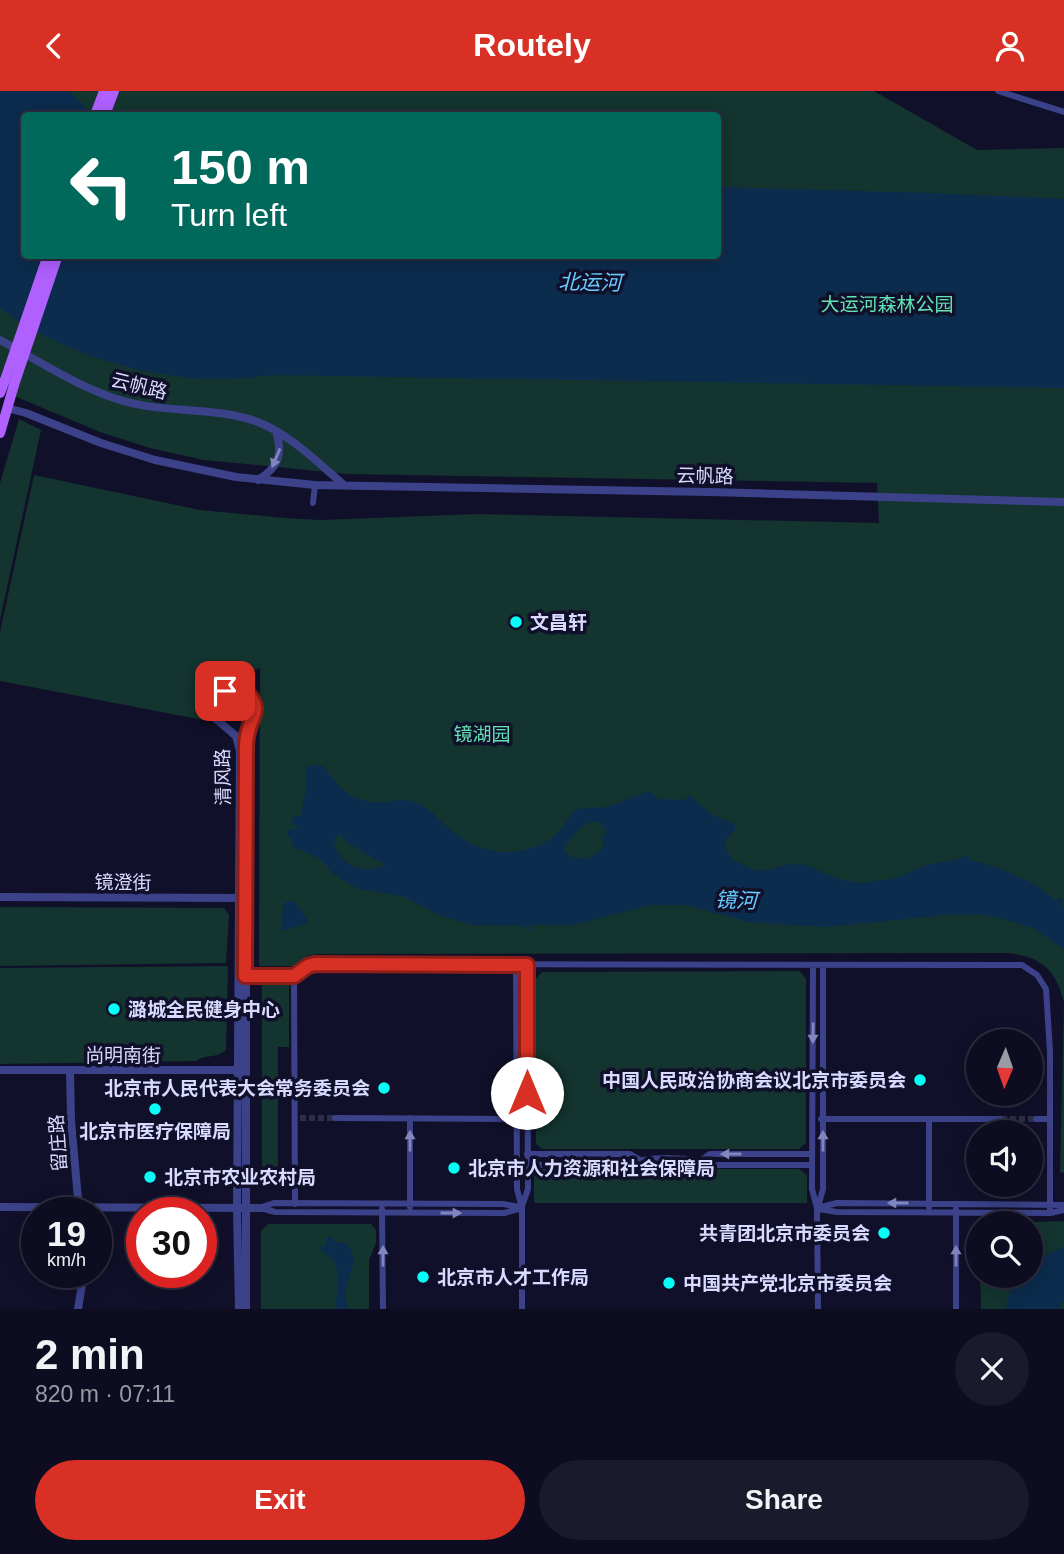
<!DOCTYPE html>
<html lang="en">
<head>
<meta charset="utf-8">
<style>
  body { margin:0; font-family:Helvetica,"Noto Sans SC",sans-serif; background:#1b1a2d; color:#f1f3f6; height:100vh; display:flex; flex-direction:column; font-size:26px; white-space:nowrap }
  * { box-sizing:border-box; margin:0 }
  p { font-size:23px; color:#9a9ba5 }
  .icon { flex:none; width:38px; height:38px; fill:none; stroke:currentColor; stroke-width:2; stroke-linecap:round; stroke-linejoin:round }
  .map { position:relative; height:1218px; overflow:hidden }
  .sheet { display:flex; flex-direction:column; background:#0d0c20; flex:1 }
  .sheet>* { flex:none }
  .hud { position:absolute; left:21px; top:21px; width:700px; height:147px; border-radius:7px; box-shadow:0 4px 18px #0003,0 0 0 2px #2d2c3e; background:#00695c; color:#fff; overflow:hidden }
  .needle { width:46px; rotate:182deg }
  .tools { position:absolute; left:966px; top:938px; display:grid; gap:14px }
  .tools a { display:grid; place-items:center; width:77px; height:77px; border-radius:50%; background:#0d0c20; box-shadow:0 4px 18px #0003,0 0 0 2px #2d2c3e; font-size:35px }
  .speed { position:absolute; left:21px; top:1106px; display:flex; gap:14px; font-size:35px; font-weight:700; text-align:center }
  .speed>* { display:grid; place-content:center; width:91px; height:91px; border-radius:50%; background:#0d0c20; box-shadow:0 4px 18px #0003,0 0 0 2px #2d2c3e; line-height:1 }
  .speed small { font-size:18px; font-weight:400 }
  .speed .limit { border:10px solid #d22; background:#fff; color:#111 }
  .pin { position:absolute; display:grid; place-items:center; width:60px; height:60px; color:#fff; margin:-30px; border-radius:14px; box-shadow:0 4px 10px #0006 }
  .me { position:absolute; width:77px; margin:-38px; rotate:0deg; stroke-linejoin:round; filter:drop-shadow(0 0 5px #0008) }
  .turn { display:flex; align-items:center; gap:24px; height:147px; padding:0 35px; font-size:32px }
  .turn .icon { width:91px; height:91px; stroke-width:2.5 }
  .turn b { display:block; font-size:49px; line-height:60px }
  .round { display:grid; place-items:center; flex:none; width:74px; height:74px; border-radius:37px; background:#1b1a2d }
  .head { display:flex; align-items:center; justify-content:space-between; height:119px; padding:0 35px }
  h1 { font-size:42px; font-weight:600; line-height:52px }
  .action { display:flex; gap:14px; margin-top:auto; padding:14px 35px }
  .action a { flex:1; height:80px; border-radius:42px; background:#d93025; color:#fff; font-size:28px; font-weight:600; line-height:80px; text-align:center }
  .action a+a { background:#1b1a2d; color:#f1f3f6 }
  header { display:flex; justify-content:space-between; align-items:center; height:91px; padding:0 35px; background:#d93025; color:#fff; font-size:32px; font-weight:600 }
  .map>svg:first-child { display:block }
</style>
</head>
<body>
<header><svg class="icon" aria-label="back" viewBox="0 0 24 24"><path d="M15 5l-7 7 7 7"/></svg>Routely<svg class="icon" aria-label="person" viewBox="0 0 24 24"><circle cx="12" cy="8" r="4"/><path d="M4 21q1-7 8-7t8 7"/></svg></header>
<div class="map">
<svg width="1064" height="1218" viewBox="0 0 1064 1218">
  <rect width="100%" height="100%" fill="#11102a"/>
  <path fill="#13342f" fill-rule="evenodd" d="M0,0H874L977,59L1064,57V1082L1060,1081L1064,911C1056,879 1042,866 1008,862L317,863L307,865L294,875H259L260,577L232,588L213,590L203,629L0,590V541L34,384L200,419L285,427L320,429L479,423L879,432L877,392L348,383L204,369L150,357L100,341L0,299ZM24,24H718V164H24Z
    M19,328L41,339L0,529V392Z
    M0,816L224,817L229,824L226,872L0,875Z
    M228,875L226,959C216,968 205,963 196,970L0,973V877Z
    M800,880L806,888V1052L799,1058H542L536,1053L535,889L542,881Z
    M262,893H289V956H278V1081H262Z
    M539,1078H799L807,1084V1112H534V1084Z
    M1064,1130V1218H981L980,1185H1031V1132H1007Z
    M268,1133H371L376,1139V1152L369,1169V1218H261V1140Z"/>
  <path fill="#0c2c4d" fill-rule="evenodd" d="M0,0H69L93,24H24V164H718V96L932,102L1064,108V297L272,284C254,286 236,288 218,288C146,288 57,261 0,217Z
    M312,674L323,675C340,697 351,713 384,711C397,710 407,707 420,713C430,718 437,727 445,734C464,752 491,765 518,760C536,757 554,749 564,734C568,728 570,722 577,718L606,716L649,700L658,708L684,709L688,705L692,706L712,724L735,733V739L725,749L727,761L732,768L754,779L764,780L788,773L806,774L841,789L859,792L893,788L927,774L963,767L965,764L969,766V769C992,773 1039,791 1054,809L1061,807L1064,810L1061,813L1064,818V858L1033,837L996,826L979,824H947L824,836L748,831L686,814H651L573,834H529V840L526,839L525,835L471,834L437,823L403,805L357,798L335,784L320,768L292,755V747L287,746L289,738H297L298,734L291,733L294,725H301L306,696L305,677ZM595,730L602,733L606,740L602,747L604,754C595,769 577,773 564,760C566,749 583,731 595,730ZM338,744H342L347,752L386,774C363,783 338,775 334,750Z
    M287,810H294L307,828V832L284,840L281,837C281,828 284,822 283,814Z
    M331,1146L335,1151L347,1152L355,1168L345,1199L347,1218H335C337,1204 342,1178 331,1167C327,1162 322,1162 318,1156L326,1155V1147Z
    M1064,1156V1209L1058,1218H1006L1009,1202L1018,1185H1031V1172Z"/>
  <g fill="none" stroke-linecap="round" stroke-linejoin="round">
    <path stroke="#2f2e4a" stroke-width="6" stroke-dasharray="6 3" stroke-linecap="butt" d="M300,1027H335
      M1001,1028H1036"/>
    <path stroke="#3b4289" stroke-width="6" d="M998,0L1064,21
      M313,412L315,394
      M516,874L517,1098L522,1117V1218
      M813,874L812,1098L817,1117L818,1218
      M244,885H294
      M335,1027L518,1028
      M410,1027V1116
      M821,1028H1001
      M929,1028V1116
      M1036,1028H1049
      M527,1063H630L640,1069
      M701,1069L710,1063H812
      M527,1074L630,1073C647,1065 694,1065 710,1074H812
      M295,1113L294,885L308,875L315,873L1010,874H1022L1037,884L1046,898L1050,961V1122
      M522,1115L528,1098L527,874
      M262,1116L274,1112L503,1113L520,1116
      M818,1116L823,1098V874
      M261,1117L275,1121L504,1122L522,1117
      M817,1117L837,1112L1064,1114
      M382,1118L383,1218
      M819,1118L837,1121L1050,1122L1064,1119
      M956,1218V1118"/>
    <path stroke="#3b4289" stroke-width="8" d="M0,249C39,270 78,296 120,309C165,323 214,315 258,331C291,344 317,371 344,394
      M7,317L26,322L101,352L155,369L236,386L315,394L710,401L1064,411
      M258,389C279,376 283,363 276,340
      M0,806L242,807
      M0,979H242
      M70,979L71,1029L79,1119
      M0,1116L261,1117
      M78,1218L84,1181
      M239,1218L237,1118L240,660L236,645L216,628C213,604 225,595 247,601C262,620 252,623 248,641C246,647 247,654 246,660V1218"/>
    <path stroke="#af60ff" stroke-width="10" d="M95,24L104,0
      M105,24L114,0
      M0,302L5,289
      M0,342L14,294"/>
    <path stroke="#af60ff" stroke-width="10" d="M5,289L48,164
      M14,294L58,164"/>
  </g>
  <defs><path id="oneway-solid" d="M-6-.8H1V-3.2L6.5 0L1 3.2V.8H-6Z" transform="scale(1.75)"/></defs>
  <g fill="#8286be">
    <use href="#oneway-solid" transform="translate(276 367) rotate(113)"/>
    <use href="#oneway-solid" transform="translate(813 942) rotate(91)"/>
    <use href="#oneway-solid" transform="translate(410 1050) rotate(-90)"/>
    <use href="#oneway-solid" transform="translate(823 1050) rotate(-90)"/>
    <use href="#oneway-solid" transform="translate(731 1063) rotate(-180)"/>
    <use href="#oneway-solid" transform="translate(898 1112) rotate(-180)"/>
    <use href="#oneway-solid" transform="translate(451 1122)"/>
    <use href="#oneway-solid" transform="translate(383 1165) rotate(-90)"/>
    <use href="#oneway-solid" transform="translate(956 1165) rotate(-90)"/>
  </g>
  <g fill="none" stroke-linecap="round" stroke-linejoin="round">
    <g stroke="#8d1f18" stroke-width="18">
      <path id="route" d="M225,600L236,598L247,601C262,620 252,622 248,641C246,647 246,654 246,660L245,885H294L308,875L315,873L527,874V1002"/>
    </g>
    <use href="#route" stroke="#d93025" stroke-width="12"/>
  </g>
  <g fill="#05fff8" stroke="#11102a" stroke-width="2.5">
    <circle cx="516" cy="531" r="7"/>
    <circle cx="114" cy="918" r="7"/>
    <circle cx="920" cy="989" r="7"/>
    <circle cx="384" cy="997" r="7"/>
    <circle cx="155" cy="1018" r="7"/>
    <circle cx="454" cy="1077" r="7"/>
    <circle cx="150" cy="1086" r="7"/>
    <circle cx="884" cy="1142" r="7"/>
    <circle cx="423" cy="1186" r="7"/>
    <circle cx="669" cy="1192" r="7"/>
  </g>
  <g text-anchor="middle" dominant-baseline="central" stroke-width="7" stroke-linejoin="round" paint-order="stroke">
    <g font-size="19" fill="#62e2b2" stroke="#11102a">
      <text x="887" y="213">大运河森林公园</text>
      <text x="482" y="643">镜湖园</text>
    </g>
    <g font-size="19" fill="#d9daff" stroke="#11102a">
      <text transform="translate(139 295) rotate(14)">云帆路</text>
      <text transform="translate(705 385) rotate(1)">云帆路</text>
      <text transform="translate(223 686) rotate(-91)">清风路</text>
      <text x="123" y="791">镜澄街</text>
      <text x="123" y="964">尚明南街</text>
      <text transform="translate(58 1052) rotate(-94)">留庄路</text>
    </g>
    <g font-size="19" font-weight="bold" fill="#d9daff" stroke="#11102a" text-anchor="start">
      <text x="530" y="531">文昌轩</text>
      <text x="128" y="918">潞城全民健身中心</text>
      <text x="906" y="989" text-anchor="end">中国人民政治协商会议北京市委员会</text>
      <text x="370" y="997" text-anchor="end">北京市人民代表大会常务委员会</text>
      <text x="155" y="1040" text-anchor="middle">北京市医疗保障局</text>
      <text x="468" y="1077">北京市人力资源和社会保障局</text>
      <text x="164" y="1086">北京市农业农村局</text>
      <text x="870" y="1142" text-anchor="end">共青团北京市委员会</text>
      <text x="437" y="1186">北京市人才工作局</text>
      <text x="683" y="1192">中国共产党北京市委员会</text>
    </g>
    <g font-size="21" font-style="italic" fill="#67ccff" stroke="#11102a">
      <text transform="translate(590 191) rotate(1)">北运河</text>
      <text transform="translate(736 809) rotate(2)">镜河</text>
    </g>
  </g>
</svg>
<div class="tools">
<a><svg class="needle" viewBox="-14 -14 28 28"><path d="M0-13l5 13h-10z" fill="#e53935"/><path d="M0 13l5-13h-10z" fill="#9a9ba5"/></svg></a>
<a><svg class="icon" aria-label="sound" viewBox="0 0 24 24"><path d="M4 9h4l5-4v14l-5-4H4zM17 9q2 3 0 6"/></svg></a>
<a><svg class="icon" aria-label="search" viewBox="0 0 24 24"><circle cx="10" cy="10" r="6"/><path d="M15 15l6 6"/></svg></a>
</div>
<div class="speed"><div>19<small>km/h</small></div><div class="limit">30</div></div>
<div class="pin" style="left:225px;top:600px;background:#d93025"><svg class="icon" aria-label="arrive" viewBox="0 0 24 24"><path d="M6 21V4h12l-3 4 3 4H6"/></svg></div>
<svg class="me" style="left:527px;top:1002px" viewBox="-20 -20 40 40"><circle r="19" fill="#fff"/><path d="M0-13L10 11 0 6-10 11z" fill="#d93025"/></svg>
<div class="hud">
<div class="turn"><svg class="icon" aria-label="left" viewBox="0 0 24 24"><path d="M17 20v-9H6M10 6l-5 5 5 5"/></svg><div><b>150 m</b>Turn left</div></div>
</div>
</div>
<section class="sheet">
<div class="head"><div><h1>2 min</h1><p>820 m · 07:11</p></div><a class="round"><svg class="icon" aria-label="close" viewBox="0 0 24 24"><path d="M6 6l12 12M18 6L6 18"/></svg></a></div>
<div class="action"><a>Exit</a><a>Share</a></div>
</section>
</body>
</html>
